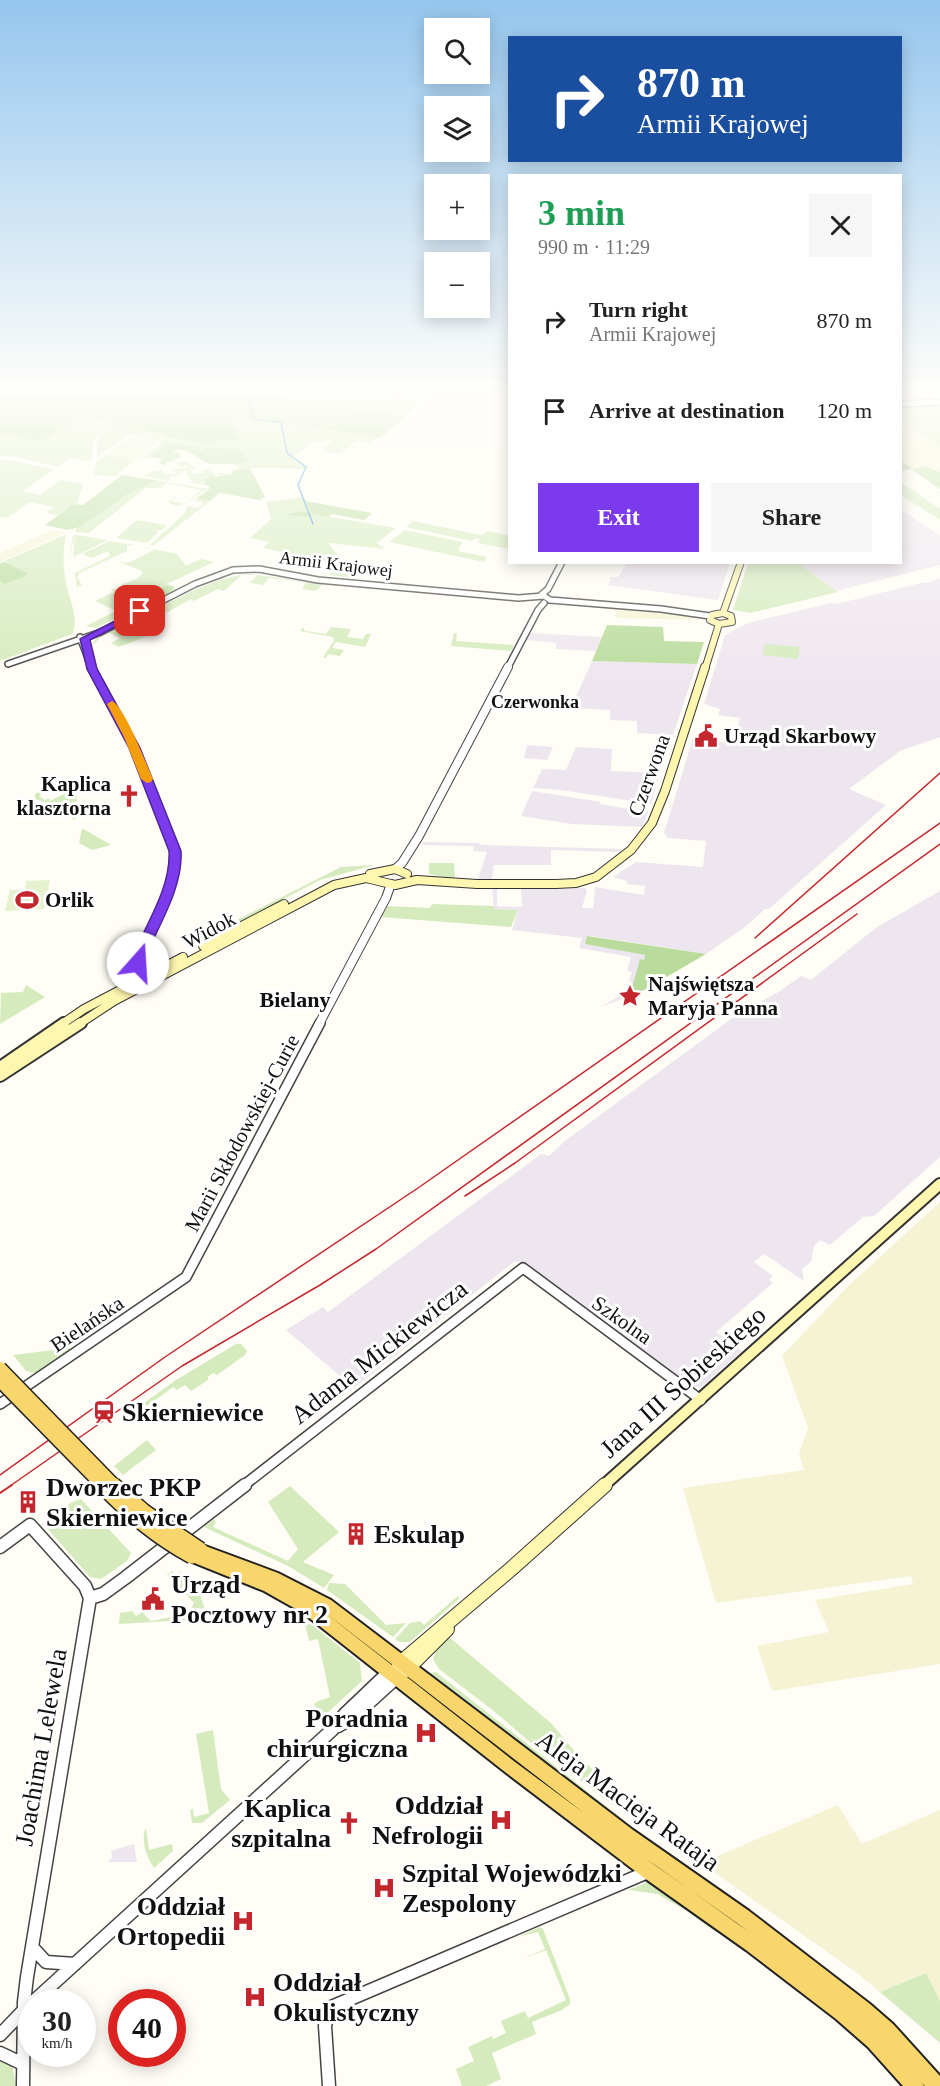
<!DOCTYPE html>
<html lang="en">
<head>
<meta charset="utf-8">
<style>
  body { margin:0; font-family:"Times New Roman",serif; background:#f6f6f6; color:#222; height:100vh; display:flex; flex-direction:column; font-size:22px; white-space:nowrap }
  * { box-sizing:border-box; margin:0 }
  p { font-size:20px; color:#767676 }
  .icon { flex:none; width:33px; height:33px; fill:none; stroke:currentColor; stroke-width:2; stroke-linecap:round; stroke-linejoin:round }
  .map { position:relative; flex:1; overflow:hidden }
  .sheet { position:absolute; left:508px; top:174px; width:394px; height:390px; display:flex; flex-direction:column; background:#fff; border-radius:0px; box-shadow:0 3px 15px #0003 }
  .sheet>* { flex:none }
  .hud { position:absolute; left:508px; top:36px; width:394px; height:126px; border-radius:0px; box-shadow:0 3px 15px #0003; background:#1a4fa0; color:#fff; overflow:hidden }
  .controls { position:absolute; left:424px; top:18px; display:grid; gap:12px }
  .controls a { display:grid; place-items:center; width:66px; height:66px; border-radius:0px; background:#fff; box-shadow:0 3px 15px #0003; font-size:30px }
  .speed { position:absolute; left:18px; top:1989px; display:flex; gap:12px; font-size:30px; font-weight:700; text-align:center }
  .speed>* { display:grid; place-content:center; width:78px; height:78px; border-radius:50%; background:#fff; box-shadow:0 3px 15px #0003; line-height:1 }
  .speed small { font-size:15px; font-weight:400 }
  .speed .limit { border:9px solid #d22; background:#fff; color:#111 }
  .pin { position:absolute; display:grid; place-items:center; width:51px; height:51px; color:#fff; margin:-26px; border-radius:12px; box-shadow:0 3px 9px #0006 }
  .me { position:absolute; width:66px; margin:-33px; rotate:19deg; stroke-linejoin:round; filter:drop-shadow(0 0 4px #0008) }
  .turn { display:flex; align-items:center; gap:21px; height:126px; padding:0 30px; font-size:27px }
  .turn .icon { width:78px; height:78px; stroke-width:2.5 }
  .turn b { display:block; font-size:42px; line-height:51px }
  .round { display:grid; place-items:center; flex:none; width:63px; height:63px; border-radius:0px; background:#f6f6f6 }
  .summary { display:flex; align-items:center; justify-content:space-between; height:102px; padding:0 30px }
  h1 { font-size:36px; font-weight:700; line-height:45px; color:#1e9e55 }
  .primary-button { display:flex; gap:12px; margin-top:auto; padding:12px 30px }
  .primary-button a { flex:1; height:69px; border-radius:0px; background:#7c3aed; color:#fff; font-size:24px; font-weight:700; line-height:69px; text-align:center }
  .primary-button a+a { background:#f6f6f6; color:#222 }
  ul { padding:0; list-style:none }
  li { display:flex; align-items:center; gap:18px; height:90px; padding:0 30px }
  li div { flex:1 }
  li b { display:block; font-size:22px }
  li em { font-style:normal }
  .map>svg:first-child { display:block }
</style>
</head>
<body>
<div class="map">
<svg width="940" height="2086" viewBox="0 0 940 2086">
  <rect width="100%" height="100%" fill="#fffdf5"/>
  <path fill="#eee6ef" d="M902,510L940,536V565L836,591L798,563L902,562Z
    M627,563V562L730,563L718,600L608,585L611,577H618Z
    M940,578V737L900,751L849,789L886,805L769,909H765L745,927L706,954L591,936L585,944L645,954L644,960L641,959L631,992L639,993L600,1007L624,994L632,972L627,971L631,957L579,948L582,938L512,930L518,910L494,909L492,889H497V906L522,907L521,889L585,888L587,890L582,908H593L595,887L644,895L645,886L627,884V881L613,877L636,862L703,867L706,841L668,838L664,833L693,738L734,744L740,718L718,715L720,709L704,704L725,635L748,623L830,603L836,604L925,582L927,583Z
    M529,633L602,637L596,651L556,649V643L526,640Z
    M592,661L697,664L673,735L637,733V721L610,720V710L571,708Z
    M527,745L553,747L547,760L524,758Z
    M576,747L612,749L611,771L660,773L651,804L561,790L533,788L542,769L566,770Z
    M532,791L601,802L600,804L648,812L642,827L572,824L521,816Z
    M423,842L479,843L481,845L623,849L619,852L551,850V865H494L492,879H478L487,852L474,851L473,846L422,845Z
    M940,891V1157L874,1216L863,1217L830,1245L820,1240L814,1246L811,1262L802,1269L804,1281L764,1254L754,1262L773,1276L769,1280L773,1283L716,1332L742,1351L701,1387H693L541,1275L519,1262L515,1261L354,1388L286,1330L323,1307L328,1312L541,1154L549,1156L566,1140L742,1011L777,993L801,976L811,980L877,927Z
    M134,1844L137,1862H107L112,1858L111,1851Z"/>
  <path fill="#f6f3d4" d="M902,422L940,446V472L925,466L913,469L902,462Z
    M52,530L65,533L0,562V553Z
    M615,609L668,613L701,620L616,618Z
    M940,1202V1664L772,1691L757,1646L829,1632L815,1600L913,1584L911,1576L716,1603L683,1488L804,1470L799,1454L808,1428L782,1356L847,1287Z
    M838,1805L862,1844L940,1810V2001L925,1973L880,1992L857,1973L701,1863Z"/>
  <path fill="#d5ebbd" d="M263,394H361L401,401L411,394H432L405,417Z
    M940,405V446L902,422V406Z
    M230,416L377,438L371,445L365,441H356L340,454L322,451L332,440L311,443L294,457L309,467V469L250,468L219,476L218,473H231L239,467L231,463L246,462L168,443L151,456L155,457L137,461L163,442L129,434L97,457L98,435L95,438L91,462L70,458L57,467L18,457L0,456V433L42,442L81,417L116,422L112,426L167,434L166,437L206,444L227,440L241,442Z
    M106,455L135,460L115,476L93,475L97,461Z
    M0,459L54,469L23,491L40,495L61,480L83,484L77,504H73L57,515L46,513L54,507L30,502L7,518L0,517Z
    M173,462H189L196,469L191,470L194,474H200L203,472L202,470L210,468L216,477L203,479L209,486L192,483L185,470L180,472L181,475L170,477L169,481L144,476L150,472L162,470L165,474L161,475L178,474L172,469L189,468L184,464V466L181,467L179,463Z
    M155,480L209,489C194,492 185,514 168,502L179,493L171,501L185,504L201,490L167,483L161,488H146L89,533L75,532L76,528L131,492L147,486Z
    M902,483L940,509V520L902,496Z
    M201,494H203L199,498L210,501L153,546L150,545L185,513L187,506L198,508L204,503L194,500Z
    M304,497L313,514L396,528L377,543L385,549L328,543L355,578L330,575L325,560L288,558L282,552L263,548L269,542L250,538L271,519L266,502Z
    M137,520L165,525L166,526L162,530H158L156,532H159L147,543L116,538Z
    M413,521L481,535L488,531L510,536L509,549L478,543L480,539L475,538L472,541L406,527Z
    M405,530L462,542L458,551L487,557L484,562L389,542Z
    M65,535H66C63,550 63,564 65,578C68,597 80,618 72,634L0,661V563Z
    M73,535H77L108,540L73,557L75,536L69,559Z
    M110,541L134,545H127V551L79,573L77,578L82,585L77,587L75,573L110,556L108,551L92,558L82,554Z
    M138,546L177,554L186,566L201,559L214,562L167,584L177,589L95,628L86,626L116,611L95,601L114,592L111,590L114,589L123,592L127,589L121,585L138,578L143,573L142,571L117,561L128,563L154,550Z
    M748,563H798L838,592L750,613L733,610Z
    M251,574L321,584L322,585L316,591L302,589L306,582L269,578L263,585L250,583L257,575H242L224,591L218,589L194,601L191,599L166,613L158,608C187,594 217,576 251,574Z
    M122,626L119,628C129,633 139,630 150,635L119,647L111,643L120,638L109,633L101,637L91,647L96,638Z
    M303,627L305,631L326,634L331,627L351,629L347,637L363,639L366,634H371L365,647L336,642L332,648L344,650L340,656L328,654L326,658L323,657L334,641L333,637L300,631Z
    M454,633H457L456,641L514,645L511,651L451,646Z
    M767,644L800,647L798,659L763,655L764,646Z
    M42,790L45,792L39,796L45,800L49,798L50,801L70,791L77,795L76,807H79L75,820L65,814L71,808L68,807L61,812L45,802L35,799V794Z
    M82,828L111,845L92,850L79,843Z
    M429,863H454L455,879L429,874Z
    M374,865L320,880L191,947L186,946L341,867Z
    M432,904L494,906V909L518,910L511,927L381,917L386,906L430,908Z
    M26,985L45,997L0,1024L1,993L23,992Z
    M236,1344H241L247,1351L245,1355L217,1375L213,1373L208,1377V1380L191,1391L185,1385L177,1390L173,1387L147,1406L144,1403L176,1380Z
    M70,1348L71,1350L36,1373L26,1371L13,1355Z
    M147,1440L156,1450L123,1475L114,1466Z
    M290,1486L339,1532L303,1562L334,1575L324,1588L288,1566L204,1527L214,1519L216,1522L213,1527L288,1561L298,1549L268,1502Z
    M81,1499L131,1553L127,1561L101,1579L90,1577L47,1528C49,1516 69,1502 81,1499Z
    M172,1571L176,1575L180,1572L196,1583L205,1609L197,1608L194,1612V1618L187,1620L119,1624L120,1613L132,1611L136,1616L142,1612L151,1621L171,1617L174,1619L186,1618L194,1603L167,1575Z
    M329,1583L345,1584L386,1625L406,1623L393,1637L327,1590Z
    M458,1596L459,1599L410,1642H399L395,1639L410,1623L420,1621L424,1625Z
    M297,1619L312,1625L360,1663L362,1681L324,1716L314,1705L316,1702L330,1697L318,1639L309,1641L305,1624L300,1625Z
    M449,1637L552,1724L576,1753L617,1794L616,1807L538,1749L495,1712L439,1669L433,1659L436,1651Z
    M436,1672L626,1822L627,1829L430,1673Z
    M213,1730L221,1789L230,1800L202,1823H192L190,1810L193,1809L194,1817L209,1813L196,1734Z
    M146,1828L149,1850L172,1844L173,1851L154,1868C147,1858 140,1839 146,1828Z
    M651,1881L672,1893L719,1935L687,1911L657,1894L628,1890Z
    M540,1927L543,1929L570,1999V2004L562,2010L532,2022L536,2034L492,2053L501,2079L486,2086H462L456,2069L474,2061L468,2047L492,2036L493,2039L506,2033L501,2021L525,2011L528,2018L566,2000L546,1950L522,1959L545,1949L538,1932L518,1937Z
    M926,1973L940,2001V2043L880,1992Z
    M0,2057L12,2065L16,2086H0Z"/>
  <path fill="#b9dc9c" d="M0,394H263L405,417L380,438L231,416L241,442L227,440L206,444L165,437L166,434L111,426L115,422L81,417L42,442L0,433Z
    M168,443L199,447L200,451L206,448L240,449L247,462C236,463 223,465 212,464C197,462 190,445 172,451L179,453L181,456L171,462L167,461L166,465L160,464L159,462L163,460L150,456Z
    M902,462L913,469L925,466L940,472V489L911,469L902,471Z
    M250,468L265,497L260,500L220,493L210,501L198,498L210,488L202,479L232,474V471Z
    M122,475L155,480L147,486L131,492L79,527L68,530L45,525L73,504L83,505Z
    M305,501L372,513L364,520L332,514L329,517L313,514L310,517L286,515L302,511L312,513Z
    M3,563H6L27,573L25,576L5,584L0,581V564Z
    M168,585L174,587L170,592L128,611L121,610C128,596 154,594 168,585Z
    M607,625L663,627L664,641L704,642L697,664L592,661Z
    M587,936L706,954L639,993L631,992L640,959L644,960L645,955L585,944Z"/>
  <path fill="#e6f2cf" d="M133,435L161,440L135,460L106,455Z
    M50,880L44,909L5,911L10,890H25L26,881Z"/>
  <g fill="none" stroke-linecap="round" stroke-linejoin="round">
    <path stroke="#3f96cf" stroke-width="1.5" d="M246,394L255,420L281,422L287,453L306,467L298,485L313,524"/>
    <g stroke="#444" stroke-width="8">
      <path id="tertiary-far3" d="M902,404L940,402
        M540,596L548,589L562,562
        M550,600L661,609L710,616
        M80,637L92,669
        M8,664L101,632L195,584L233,570L259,569L318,580L518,598L544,596L550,600
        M507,669L538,610L544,603"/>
    </g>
    <g stroke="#444" stroke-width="10">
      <path id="tertiary-far2" d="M91,667L135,748L175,851L176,865L173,879L138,959L139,965L153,979
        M395,869L402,863L419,836L508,667
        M319,1024L386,898L391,884"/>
    </g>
    <g stroke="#444" stroke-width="12">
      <path id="tertiary-far1" d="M0,1404L186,1277L320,1023
        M243,1486L523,1268L701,1400"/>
    </g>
    <g stroke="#444" stroke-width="15">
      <path id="tertiary" d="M0,1547L30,1525L85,1586L90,1598L27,1977L24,2002L23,2086
        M90,1598L103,1594L125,1578L245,1485
        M338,1726L353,1717L397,1677
        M32,1947L46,1962L75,1964
        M33,2002L332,1730L345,1714L390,1671
        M0,2035L24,2010
        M0,2053L23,2064
        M329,2086L325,2026L329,2008L650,1871"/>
    </g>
    <g stroke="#333" stroke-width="8">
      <path id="secondary-far3" d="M723,613L731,616L732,622L719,624L710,620L712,615Z
        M723,613L741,562
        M705,669L719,624"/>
    </g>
    <g stroke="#333" stroke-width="10">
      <path id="secondary-far2" d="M370,874L395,869L407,874
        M203,946L284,904
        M62,1024L84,1009L183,957
        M79,1024L114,1001L334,885L366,878L395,885L417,880L477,884H556L576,883L596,877L631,850L652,823L665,791L705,667"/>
    </g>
    <g stroke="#333" stroke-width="14">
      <path id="secondary-far1" d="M0,1067L64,1023
        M0,1076L81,1023
        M603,1486L940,1184"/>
    </g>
    <g stroke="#333" stroke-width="16">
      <path id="secondary" d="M399,1664L511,1569L605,1485
        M406,1670L447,1629"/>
    </g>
    <g stroke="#222" stroke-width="4">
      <path id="primary" d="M200,1544L278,1573L331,1600L633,1830L749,1911L870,2004L893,2024L940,2076V2086H925L922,2083L924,2086H903L868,2047L836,2019L746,1950L643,1877L505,1772L303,1613L264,1591L187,1560L185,1556L187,1552L193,1550L195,1546ZM323,1611L584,1813L515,1762ZM646,1859L737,1923L749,1932L655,1865Z"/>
    </g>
    <use href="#tertiary-far3" stroke="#fff" stroke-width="5"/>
    <use href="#tertiary-far2" stroke="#fff" stroke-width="8"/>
    <use href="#tertiary-far1" stroke="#fff" stroke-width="9"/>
    <use href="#tertiary" stroke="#fff" stroke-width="12"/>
    <use href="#secondary-far3" stroke="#fff6b0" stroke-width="6"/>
    <use href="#secondary-far2" stroke="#fff6b0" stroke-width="8"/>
    <use href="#secondary-far1" stroke="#fff6b0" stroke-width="10"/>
    <use href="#secondary" stroke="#fff6b0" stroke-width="14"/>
    <use href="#primary" fill="#f9d66b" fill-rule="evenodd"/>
    <path stroke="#c4262e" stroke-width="1.5" d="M755,938L940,773
      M465,1196L515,1163L857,914
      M0,1475L165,1357L418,1188L940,823
      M10,1486L182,1366L320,1285L376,1249L940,844"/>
    <path stroke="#c4262e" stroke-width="2" d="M0,1493L12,1485"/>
    <g stroke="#222" stroke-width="15" stroke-linecap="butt">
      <path id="primary-bridge-far1" d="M0,1368L115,1486
        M0,1381L103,1486"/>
    </g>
    <g stroke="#222" stroke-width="18" stroke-linecap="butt">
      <path id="primary-bridge" d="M102,1485C130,1514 156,1536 192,1556
        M113,1485L144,1512L200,1550"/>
    </g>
    <use href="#primary-bridge-far1" stroke="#f9d66b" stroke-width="12"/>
    <use href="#primary-bridge" stroke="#f9d66b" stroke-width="15"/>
  </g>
  <linearGradient id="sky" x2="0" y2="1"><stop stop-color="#95c6ee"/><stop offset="0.57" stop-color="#fffefa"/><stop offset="1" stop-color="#fffefa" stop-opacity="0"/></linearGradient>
  <rect width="940" height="686" fill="url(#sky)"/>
  <path fill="#7c3aed" stroke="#51269a" stroke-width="1.5" d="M140,608L145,611L143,613L90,640L97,669L140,748L181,851C183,887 160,923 146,955L145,963L138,968L132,963L133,955C147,923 171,887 169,851L129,748L87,669L80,639Z"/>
  <path fill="#f59e0b" d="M112,701C125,707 146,764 153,779L151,782L147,783L141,779L124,737L107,704Z"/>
  <defs>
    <g id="civic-bare" transform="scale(1.8)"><path d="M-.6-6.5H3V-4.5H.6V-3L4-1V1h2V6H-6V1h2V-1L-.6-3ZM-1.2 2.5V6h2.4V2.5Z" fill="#c4262e" stroke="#fff" stroke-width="2.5" paint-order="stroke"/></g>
    <g id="church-bare" transform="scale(1.8)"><path d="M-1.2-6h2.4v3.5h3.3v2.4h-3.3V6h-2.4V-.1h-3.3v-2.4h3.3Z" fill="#c4262e" stroke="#fff" stroke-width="2.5" paint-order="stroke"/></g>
    <g id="stadium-bare" transform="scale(1.8)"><path d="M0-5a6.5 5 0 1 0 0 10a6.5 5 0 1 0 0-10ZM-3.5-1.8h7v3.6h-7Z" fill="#c4262e" stroke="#fff" stroke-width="2.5" paint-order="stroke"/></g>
    <g id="sight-bare" transform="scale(1.8)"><path d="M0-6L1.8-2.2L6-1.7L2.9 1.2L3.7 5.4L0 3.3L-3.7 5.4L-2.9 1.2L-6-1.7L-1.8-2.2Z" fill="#c4262e" stroke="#fff" stroke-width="2.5" paint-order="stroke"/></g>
    <g id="station-bare" transform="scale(1.8)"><path d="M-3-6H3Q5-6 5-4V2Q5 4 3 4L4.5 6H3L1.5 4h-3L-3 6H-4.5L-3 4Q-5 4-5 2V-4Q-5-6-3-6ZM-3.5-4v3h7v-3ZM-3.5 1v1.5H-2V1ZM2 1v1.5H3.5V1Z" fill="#c4262e" stroke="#fff" stroke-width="2.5" paint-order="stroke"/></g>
    <g id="building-bare" transform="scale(1.8)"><path d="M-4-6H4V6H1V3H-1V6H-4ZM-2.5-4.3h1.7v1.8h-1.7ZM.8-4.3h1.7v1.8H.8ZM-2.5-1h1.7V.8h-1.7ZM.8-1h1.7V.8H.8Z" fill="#c4262e" stroke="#fff" stroke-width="2.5" paint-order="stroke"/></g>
    <g id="hospital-bare" transform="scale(1.8)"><path d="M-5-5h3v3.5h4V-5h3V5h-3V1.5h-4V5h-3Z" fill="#c4262e" stroke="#fff" stroke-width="2.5" paint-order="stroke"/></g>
  </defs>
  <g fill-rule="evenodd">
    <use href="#civic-bare" x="706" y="736"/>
    <use href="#church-bare" x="129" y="796"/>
    <use href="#stadium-bare" x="27" y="900"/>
    <use href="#sight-bare" x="630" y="996"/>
    <use href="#station-bare" x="104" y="1412"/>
    <use href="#building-bare" x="28" y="1502"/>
    <use href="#building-bare" x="356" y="1534"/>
    <use href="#civic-bare" x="153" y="1599"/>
    <use href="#hospital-bare" x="426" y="1733"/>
    <use href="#hospital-bare" x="501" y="1820"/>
    <use href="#church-bare" x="349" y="1823"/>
    <use href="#hospital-bare" x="384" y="1888"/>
    <use href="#hospital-bare" x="243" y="1921"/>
    <use href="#hospital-bare" x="255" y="1997"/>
  </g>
  <g text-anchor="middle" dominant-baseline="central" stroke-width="6" stroke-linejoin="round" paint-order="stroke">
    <g font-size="18" fill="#111" stroke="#fff">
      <text transform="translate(336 564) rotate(7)">Armii Krajowej</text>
    </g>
    <g font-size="18" font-weight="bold" fill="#111" stroke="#fff">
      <text x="535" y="702">Czerwonka</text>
    </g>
    <g font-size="21" font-weight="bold" fill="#111" stroke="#fff" text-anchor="start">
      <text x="724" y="736">Urząd Skarbowy</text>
      <text x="111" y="784" text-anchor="end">Kaplica<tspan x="111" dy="24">klasztorna</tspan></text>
      <text x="45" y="900">Orlik</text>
      <text x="648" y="984">Najświętsza<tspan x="648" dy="24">Maryja Panna</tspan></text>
    </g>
    <g font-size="21" fill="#111" stroke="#fff">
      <text transform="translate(649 775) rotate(-70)">Czerwona</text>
      <text transform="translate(209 930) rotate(-28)">Widok</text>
      <text transform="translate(242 1133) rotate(-62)">Marii Skłodowskiej-Curie</text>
      <text transform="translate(622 1320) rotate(35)">Szkolna</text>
      <text transform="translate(87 1324) rotate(-34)">Bielańska</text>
    </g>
    <g font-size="22" font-weight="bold" fill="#111" stroke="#fff">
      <text x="295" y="999">Bielany</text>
    </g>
    <g font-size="26" fill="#111" stroke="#fff">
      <text transform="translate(379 1352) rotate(-38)">Adama Mickiewicza</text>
      <text transform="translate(683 1382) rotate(-42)">Jana III Sobieskiego</text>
      <text transform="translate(41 1747) rotate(-80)">Joachima Lelewela</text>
      <text transform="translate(628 1801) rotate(36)">Aleja Macieja Rataja</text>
    </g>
    <g font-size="26" font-weight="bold" fill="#111" stroke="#fff" text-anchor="start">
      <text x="122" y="1412">Skierniewice</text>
      <text x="46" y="1487">Dworzec PKP<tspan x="46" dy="30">Skierniewice</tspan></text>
      <text x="374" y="1534">Eskulap</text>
      <text x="171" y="1584">Urząd<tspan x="171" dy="30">Pocztowy nr 2</tspan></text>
      <text x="408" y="1718" text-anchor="end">Poradnia<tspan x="408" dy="30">chirurgiczna</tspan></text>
      <text x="483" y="1805" text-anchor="end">Oddział<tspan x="483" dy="30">Nefrologii</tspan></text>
      <text x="331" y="1808" text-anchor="end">Kaplica<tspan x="331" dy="30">szpitalna</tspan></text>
      <text x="402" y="1873">Szpital Wojewódzki<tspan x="402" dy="30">Zespolony</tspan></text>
      <text x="225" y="1906" text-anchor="end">Oddział<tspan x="225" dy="30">Ortopedii</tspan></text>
      <text x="273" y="1982">Oddział<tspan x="273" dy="30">Okulistyczny</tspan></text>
    </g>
  </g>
</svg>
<div class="controls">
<a><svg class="icon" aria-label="search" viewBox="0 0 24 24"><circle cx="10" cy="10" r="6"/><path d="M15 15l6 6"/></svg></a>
<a><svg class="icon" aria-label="layers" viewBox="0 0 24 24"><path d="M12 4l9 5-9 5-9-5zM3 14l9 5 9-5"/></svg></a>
<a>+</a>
<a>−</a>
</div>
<div class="speed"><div>30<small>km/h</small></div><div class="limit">40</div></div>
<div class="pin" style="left:140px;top:611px;background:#d93025"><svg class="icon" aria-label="arrive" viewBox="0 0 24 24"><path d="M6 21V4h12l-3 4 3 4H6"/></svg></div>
<svg class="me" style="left:138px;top:963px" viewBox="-20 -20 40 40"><circle r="19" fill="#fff"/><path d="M0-13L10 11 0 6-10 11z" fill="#7c3aed"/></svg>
<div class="hud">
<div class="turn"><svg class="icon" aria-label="right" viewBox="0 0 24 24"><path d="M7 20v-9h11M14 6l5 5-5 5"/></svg><div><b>870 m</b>Armii Krajowej</div></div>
</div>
<section class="sheet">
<div class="summary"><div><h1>3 min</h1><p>990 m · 11:29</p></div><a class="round"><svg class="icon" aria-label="close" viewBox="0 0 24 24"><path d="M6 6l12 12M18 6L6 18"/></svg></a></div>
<ul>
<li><svg class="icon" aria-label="right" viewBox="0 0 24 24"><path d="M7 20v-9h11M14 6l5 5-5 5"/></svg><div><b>Turn right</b><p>Armii Krajowej</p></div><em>870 m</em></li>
<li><svg class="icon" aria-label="arrive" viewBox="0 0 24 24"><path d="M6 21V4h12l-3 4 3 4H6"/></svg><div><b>Arrive at destination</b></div><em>120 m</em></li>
</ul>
<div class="primary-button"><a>Exit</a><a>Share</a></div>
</section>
</div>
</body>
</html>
